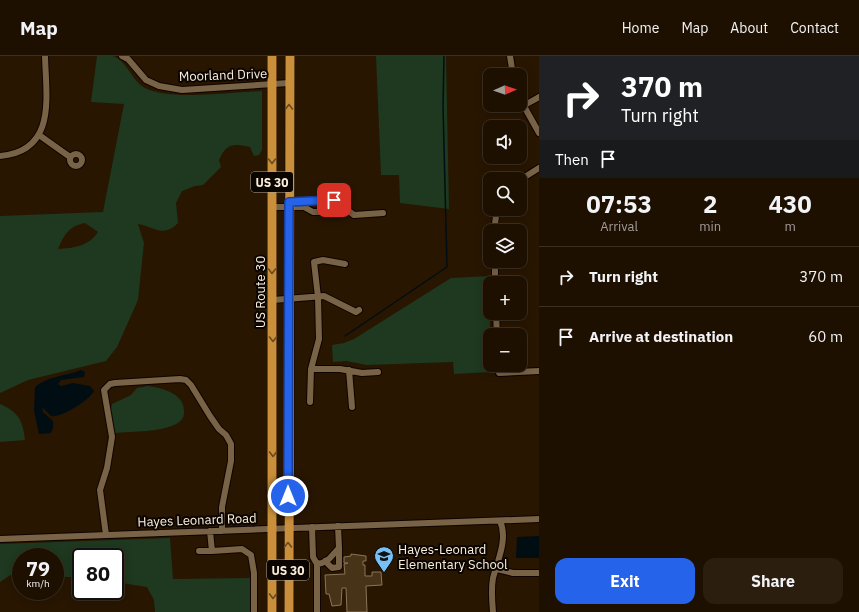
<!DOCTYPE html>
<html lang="en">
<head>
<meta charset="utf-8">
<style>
  body { margin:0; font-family:"IBM Plex Sans",sans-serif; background:#2b1e0f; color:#f1f3f6; height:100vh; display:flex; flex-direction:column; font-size:15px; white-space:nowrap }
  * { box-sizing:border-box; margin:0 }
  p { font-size:13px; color:#a19d99 }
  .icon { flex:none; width:22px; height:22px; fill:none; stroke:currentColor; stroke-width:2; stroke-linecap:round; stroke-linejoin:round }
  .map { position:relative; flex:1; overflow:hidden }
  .side { display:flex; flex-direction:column; background:#1e1000; width:320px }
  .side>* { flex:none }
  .top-card { background:#202124; color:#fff; overflow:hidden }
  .needle { width:26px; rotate:88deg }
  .fabs { position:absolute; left:483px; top:12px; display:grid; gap:8px }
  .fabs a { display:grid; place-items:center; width:44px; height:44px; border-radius:8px; background:#1e1000; box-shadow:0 2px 10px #0003,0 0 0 1px #3c3022; font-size:20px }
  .speed { position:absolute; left:12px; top:492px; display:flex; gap:8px; font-size:20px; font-weight:700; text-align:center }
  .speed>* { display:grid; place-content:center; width:52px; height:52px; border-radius:50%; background:#1e1000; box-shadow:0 2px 10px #0003,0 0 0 1px #3c3022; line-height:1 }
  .speed small { font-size:10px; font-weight:400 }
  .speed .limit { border:2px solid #111; border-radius:6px; background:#fff; color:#111 }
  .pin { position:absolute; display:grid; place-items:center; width:34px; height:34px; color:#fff; margin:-17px; border-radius:8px; box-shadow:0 2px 6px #0006 }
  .me { position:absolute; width:44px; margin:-22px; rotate:0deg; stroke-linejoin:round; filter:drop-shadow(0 0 3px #0008) }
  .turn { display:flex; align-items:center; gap:14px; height:84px; padding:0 16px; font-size:18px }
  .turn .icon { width:52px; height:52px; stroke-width:2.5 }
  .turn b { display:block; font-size:28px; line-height:34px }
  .then { display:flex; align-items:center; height:38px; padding:0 16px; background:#0003; gap:8px; font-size:15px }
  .eta { display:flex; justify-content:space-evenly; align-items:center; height:68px; text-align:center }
  .eta b { font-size:24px; font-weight:800; line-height:28px }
  .primary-button { display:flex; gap:8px; margin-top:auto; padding:8px 16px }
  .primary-button a { flex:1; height:46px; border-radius:12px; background:#2563eb; color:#fff; font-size:16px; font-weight:800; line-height:46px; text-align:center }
  .primary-button a+a { background:#2b1e0f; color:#f1f3f6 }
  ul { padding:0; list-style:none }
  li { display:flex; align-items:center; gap:12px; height:60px; padding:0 16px; border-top:1px solid #3c3022 }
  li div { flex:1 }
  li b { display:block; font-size:15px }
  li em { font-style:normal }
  header { display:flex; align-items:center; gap:24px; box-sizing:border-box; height:56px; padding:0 20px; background:#1e1000; border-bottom:1px solid #3c3022 }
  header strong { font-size:19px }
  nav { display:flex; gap:22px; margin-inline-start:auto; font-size:14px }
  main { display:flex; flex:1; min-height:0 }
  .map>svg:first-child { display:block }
</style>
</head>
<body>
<header>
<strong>Map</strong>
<nav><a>Home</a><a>Map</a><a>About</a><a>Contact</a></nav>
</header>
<main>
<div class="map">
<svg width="539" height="556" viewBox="0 0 539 556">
  <rect width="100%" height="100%" fill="#281600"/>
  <path fill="#1e391f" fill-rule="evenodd" d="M97,0C102,0 109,0 113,0C128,6 132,25 145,32C169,45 234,36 262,35V94L259,99L254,100L250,91C233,87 226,88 219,104L221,111L203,129L195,130L182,135L176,147L178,167C163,182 155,171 138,168L144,187L138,244L117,291L106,305L28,324L0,337V160L103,156L124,48L91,46ZM85,167L98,176C89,190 74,192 58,193C64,179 69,170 85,167Z
    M376,0H446L449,153L400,147L399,119H381Z
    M490,220V309H492V316L454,318L453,306L367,309L346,305L333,306L332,289L344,287L354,283L451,222Z
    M148,330C163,332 185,338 184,356C184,361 182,364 178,367C160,377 134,375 114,377L110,356L112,348L131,339L137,332Z
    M0,348C18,356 23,364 25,384L0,386Z
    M170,482L173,523L252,522V556H155L154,544L147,531L115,526V501H81V522L55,520V501H21V517L12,518L0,526V488Z"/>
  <path fill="#000e14" d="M81,314L85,316L84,321L61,324L58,328L61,330L73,327L90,330L94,335C90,344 59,363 51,360L42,351L43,356L53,365V372L51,377L39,378L34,355L35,331C48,320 66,320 81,314Z
    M539,480V502H516L517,481Z"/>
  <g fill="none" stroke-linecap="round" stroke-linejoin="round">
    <path stroke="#000e14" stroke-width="1.5" d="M345,280L447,211L443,49L444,0"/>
  </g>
  <path fill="#463318" stroke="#8b7558" d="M351,498L366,500V505H363V509H365V520H372V516H381L382,529L366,530L367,556H347L346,532H342L341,549L332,550L329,538H326L325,519L345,518L344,508L348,507H344V501L351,500Z"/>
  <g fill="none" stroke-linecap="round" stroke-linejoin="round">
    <g stroke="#100300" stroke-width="8">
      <path id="minor" d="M122,0L128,3L146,24L159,30L182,34L289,27
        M510,0L513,19
        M520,43L539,77
        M523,50L539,41
        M39,79L70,101
        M70 104a6 6 0 1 1 12 0a6 6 0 1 1-12 0Z
        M0,100C57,95 46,41 45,0
        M520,124L539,112
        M289,146L334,144L354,159L383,157
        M272,151H304L313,156H325L328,150L339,148
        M494,175L497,153
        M495,205V227
        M273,244L324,240L356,256L359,254
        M496,257L497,279
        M498,309L499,317L539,315
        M311,313H340L362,317L378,316
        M349,314L352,351
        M310,346L311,313L319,283L318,241L314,206L323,204L345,208
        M312,471L313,501L317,508L322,507L329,503L339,492L338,470
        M210,475L212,495L242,493L251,499L254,517V556
        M106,479L100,434L107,412L112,381L104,334L110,328L115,327L180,323L186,324L191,329L210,360L219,373L226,379L231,388V405L222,451V475
        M0,483L539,463
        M199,495H212
        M325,505L332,512L339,511V492
        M497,513L513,517H539
        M317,556V508
        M493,556C492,545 491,533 493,522C498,504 508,482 500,465"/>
    </g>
    <g stroke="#100300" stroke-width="10">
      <path id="highway" d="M272,0V556
        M289,556L290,0"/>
    </g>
    <use href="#minor" stroke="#786347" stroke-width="6"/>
    <use href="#highway" stroke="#c98f3b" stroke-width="9"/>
  </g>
  <defs><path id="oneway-chevron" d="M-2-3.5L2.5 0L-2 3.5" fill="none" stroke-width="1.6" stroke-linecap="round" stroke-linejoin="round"/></defs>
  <g stroke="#6a4a1e">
    <use href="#oneway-chevron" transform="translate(289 51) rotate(-90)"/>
    <use href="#oneway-chevron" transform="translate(272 105) rotate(90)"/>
    <use href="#oneway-chevron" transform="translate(272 215) rotate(90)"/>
    <use href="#oneway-chevron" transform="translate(273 283) rotate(90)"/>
    <use href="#oneway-chevron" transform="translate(273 398) rotate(90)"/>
    <use href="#oneway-chevron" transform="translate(288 489) rotate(-90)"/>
    <use href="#oneway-chevron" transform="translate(273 540) rotate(91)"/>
  </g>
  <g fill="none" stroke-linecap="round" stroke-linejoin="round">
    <g stroke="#184099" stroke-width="10">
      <path id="route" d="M288,440L289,146L334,144"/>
    </g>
    <use href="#route" stroke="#2563eb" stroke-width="7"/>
  </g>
  <defs>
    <g id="school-pin" transform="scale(1)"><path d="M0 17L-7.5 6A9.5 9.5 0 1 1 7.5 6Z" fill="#77c0f7" stroke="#0b0500"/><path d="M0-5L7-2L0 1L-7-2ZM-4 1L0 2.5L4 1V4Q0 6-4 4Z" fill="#111"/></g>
  </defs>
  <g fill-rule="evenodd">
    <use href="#school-pin" x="384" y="500"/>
  </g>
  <g text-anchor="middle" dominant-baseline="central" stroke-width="4" stroke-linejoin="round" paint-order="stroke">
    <g fill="#0b0500" stroke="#b3a89b" stroke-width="1">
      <rect x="251" y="116" width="42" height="20" rx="3"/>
      <rect x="267" y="504" width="42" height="20" rx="3"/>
    </g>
    <g font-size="12" font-weight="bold" fill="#fbeede">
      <text x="272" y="126">US 30</text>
      <text x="288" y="514">US 30</text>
    </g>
    <g font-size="13" fill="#fbeede" stroke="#0b0500">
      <text transform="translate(223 19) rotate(-2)">Moorland Drive</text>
      <text transform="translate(260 236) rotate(-90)">US Route 30</text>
      <text transform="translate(197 464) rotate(-2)">Hayes Leonard Road</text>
    </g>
    <g font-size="13" fill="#fbeede" stroke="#0b0500" text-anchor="start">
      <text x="398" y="493">Hayes-Leonard<tspan x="398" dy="15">Elementary School</tspan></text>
    </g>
  </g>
</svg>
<div class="fabs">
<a><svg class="needle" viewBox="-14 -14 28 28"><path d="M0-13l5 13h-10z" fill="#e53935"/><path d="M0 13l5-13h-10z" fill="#a19d99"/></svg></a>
<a><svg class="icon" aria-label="sound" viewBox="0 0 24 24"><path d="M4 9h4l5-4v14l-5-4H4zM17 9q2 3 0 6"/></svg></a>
<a><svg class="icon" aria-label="search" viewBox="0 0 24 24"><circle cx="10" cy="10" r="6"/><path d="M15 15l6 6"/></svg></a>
<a><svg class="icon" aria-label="layers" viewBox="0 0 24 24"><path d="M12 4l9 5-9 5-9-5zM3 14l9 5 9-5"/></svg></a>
<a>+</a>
<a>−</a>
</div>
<div class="speed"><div>79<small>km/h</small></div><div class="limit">80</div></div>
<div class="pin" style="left:334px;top:144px;background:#d93025"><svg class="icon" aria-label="arrive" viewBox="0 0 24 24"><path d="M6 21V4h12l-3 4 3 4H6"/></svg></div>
<svg class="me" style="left:288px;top:440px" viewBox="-20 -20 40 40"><circle r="17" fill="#2563eb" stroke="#fff" stroke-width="3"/><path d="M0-11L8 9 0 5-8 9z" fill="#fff"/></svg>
</div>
<section class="side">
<div class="top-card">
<div class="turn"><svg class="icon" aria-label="right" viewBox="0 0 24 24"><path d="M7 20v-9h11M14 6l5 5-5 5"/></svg><div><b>370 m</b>Turn right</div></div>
<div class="then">Then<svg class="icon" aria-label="arrive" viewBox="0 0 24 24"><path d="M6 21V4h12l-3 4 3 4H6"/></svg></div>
</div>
<div class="eta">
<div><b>07:53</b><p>Arrival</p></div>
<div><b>2</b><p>min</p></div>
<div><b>430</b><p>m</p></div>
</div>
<ul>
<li><svg class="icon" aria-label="right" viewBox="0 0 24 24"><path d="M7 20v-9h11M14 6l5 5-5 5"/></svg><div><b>Turn right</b></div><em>370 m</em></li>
<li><svg class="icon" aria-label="arrive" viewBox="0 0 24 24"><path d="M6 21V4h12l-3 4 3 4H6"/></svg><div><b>Arrive at destination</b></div><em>60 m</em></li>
</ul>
<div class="primary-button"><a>Exit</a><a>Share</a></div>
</section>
</main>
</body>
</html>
